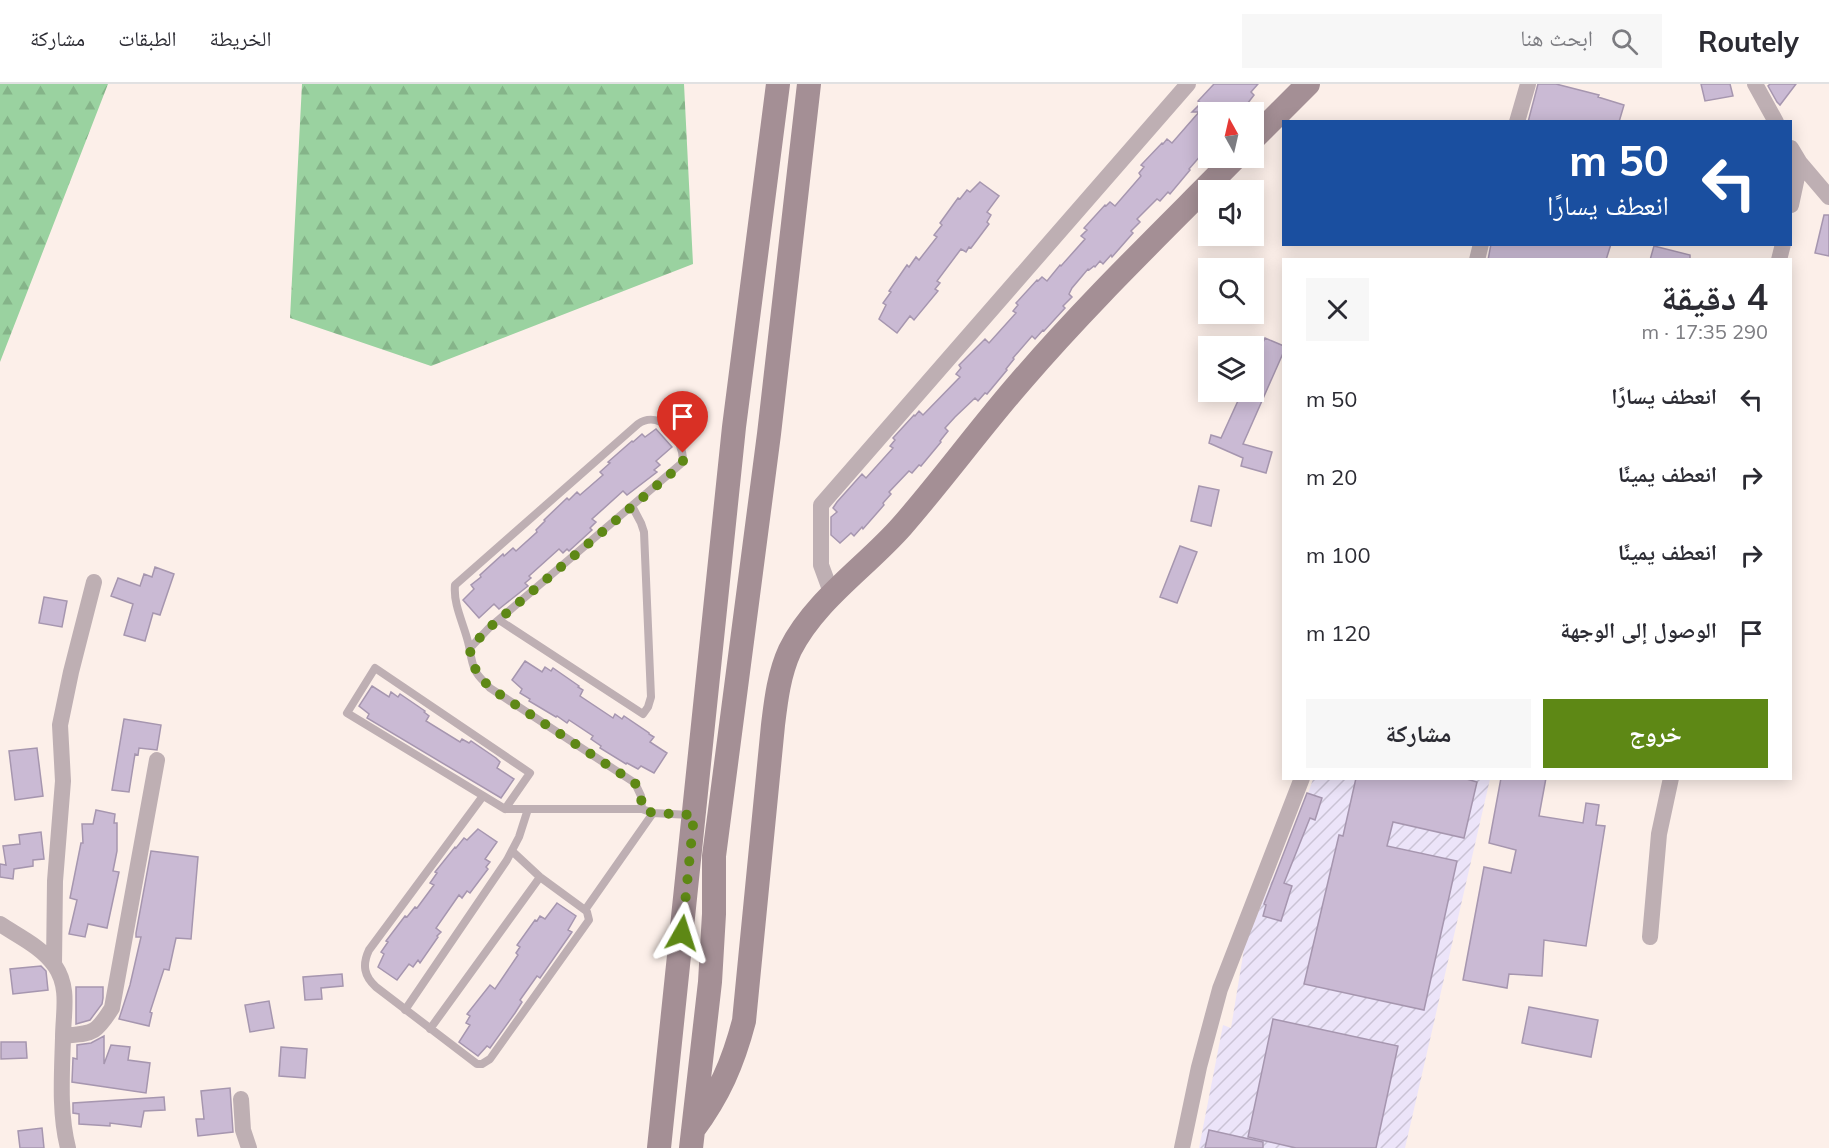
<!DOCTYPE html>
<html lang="ar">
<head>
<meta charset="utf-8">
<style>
  body { margin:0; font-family:Mulish,"Noto Naskh Arabic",sans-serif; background:#f7f7f7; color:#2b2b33; direction:rtl; height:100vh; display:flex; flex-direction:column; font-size:22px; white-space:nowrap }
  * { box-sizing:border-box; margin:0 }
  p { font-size:20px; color:#7c7c81 }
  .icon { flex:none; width:33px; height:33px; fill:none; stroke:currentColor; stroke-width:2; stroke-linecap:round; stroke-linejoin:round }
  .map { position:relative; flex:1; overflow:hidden; direction:ltr }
  .side { position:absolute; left:1282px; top:174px; width:510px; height:522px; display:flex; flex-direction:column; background:#fff; border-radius:0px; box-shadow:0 3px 15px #0003; direction:rtl }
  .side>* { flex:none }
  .banner { position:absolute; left:1282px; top:36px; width:510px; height:126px; border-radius:0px; box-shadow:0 3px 15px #0003; direction:rtl; background:#1a4fa0; color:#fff; overflow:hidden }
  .needle { width:39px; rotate:352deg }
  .controls { position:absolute; left:1198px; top:18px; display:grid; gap:12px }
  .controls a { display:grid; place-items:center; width:66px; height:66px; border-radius:0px; background:#fff; box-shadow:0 3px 15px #0003; font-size:30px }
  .pin { position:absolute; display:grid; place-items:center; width:51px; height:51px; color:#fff; margin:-62px -26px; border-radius:50% 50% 50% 0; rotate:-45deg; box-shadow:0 0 6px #0007 }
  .pin .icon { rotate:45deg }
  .me { position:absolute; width:66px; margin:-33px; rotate:6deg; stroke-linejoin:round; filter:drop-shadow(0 0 4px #0008) }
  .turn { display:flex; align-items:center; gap:21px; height:126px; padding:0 24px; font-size:27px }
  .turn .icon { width:78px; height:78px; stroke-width:2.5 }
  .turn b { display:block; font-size:42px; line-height:51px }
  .round { display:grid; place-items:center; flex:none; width:63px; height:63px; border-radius:0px; background:#f7f7f7 }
  .overview { display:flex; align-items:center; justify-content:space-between; height:102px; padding:0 24px }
  h1 { font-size:36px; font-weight:700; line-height:45px }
  .action { display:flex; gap:12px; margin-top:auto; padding:12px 24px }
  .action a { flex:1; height:69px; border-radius:0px; background:#5e8815; color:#fff; font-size:24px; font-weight:700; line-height:69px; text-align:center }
  .action a+a { background:#f7f7f7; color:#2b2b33 }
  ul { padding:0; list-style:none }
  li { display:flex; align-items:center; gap:18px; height:78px; padding:0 24px }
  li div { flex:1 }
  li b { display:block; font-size:22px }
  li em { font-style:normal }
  header { display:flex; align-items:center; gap:36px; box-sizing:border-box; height:84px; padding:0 30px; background:#fff; border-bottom:2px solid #e1e1e2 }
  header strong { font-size:28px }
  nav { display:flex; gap:33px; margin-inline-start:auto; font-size:21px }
  .search { width:420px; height:54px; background:#f7f7f7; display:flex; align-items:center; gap:15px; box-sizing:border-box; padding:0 21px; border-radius:0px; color:#7c7c81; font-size:22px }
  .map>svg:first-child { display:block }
</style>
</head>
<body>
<header>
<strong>Routely</strong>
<div class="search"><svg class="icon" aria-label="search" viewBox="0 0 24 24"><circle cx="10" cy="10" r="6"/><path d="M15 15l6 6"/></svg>ابحث هنا</div>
<nav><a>الخريطة</a><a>الطبقات</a><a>مشاركة</a></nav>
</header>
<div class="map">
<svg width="1829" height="1064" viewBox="0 0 1829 1064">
  <defs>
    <pattern id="industrial-furrows" width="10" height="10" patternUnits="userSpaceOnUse" patternTransform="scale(1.5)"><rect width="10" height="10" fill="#ece4f9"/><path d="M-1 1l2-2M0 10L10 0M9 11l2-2" fill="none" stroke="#cac3d5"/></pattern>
    <pattern id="forest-firs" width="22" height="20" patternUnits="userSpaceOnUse" patternTransform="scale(1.5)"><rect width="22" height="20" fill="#9ad2a0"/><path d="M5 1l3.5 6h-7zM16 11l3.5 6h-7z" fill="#85b489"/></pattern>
  </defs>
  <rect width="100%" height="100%" fill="#fcefe9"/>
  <path fill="url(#industrial-furrows)" d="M1313,695H1490L1405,1064H1199L1223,941L1231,944L1245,859L1303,724Z"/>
  <path fill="url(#forest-firs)" d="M0,0H108L0,278Z
    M302,0H684L693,180L431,282L290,234Z"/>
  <path fill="#cabad4" stroke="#a696af" stroke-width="1.5" d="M1214,0H1258L1251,8L1254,11L1241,28H1209V62L1189,85L1190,86L1170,110L1168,108L1160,117L1157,115L1137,135L1140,138L1131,147L1133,149L1112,173L1111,171L1103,180L1100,177L1095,183L1094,182L1089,186L1088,185L1072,204L1069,210L1072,213L1063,222L1065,224L1044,247L1043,246L1035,255L1032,252L1013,274L1014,275L1006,285L1007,286L987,310L985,309L978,317L975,314L955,333L945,344L948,347L940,357L941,358L921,382L919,381L912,389L909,387L889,408L891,410L883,419L884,421L863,445L862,443L854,452L851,449L840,459L831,451V433L837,428L833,424L837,418L862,390L866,394L893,364L890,362L895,356L893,354L914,331L915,332L919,327L923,331L960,293L956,290L961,284L959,281L985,255L989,259L1016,229L1013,227L1018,221L1016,219L1037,196L1038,197L1042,193L1047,197L1060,181L1061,182L1085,155L1081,152L1087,146L1084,144L1105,121L1106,122L1110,118L1115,122L1141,92L1139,89L1144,83L1141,81L1162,59L1163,60L1167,55L1172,59L1199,28H1192L1201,19L1198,17Z
    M1538,0H1556L1599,11L1598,13L1624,21L1619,38H1528Z
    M1701,0H1730L1733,12L1705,17Z
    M1770,0H1796L1780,21L1777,18L1768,2Z
    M980,98L999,112L987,128L991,131L987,138L989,140L971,164L969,163L966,168L961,165L937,197L940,199L935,205L938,207L914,236L910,232L897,249L879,235L886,221L883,219L891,208L889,207L907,181L909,183L916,173L919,176L937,153L934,151L942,141L940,139L958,114L960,115L967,106L970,108Z
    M1824,131H1829V172L1815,169Z
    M1491,160H1611L1606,176H1488Z
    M1654,162L1690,171V176H1650Z
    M1265,254L1284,262V267L1243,360L1272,368L1266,389L1241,382L1243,374L1209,359L1211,351L1221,354L1242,308H1254V279Z
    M656,345L672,363L656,377L660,381L654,386L657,388L627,411L623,407L592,435L596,438L590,444L592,446L569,467L567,465L563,469L559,465L529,492L531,494L525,499L528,502L504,521L499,525L494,520L479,534L463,516L474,505L471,501L481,493L480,491L503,470L504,472L513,464L516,467L537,448L536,446L545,437L544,436L567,414L569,416L577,408L580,411L603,391L600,388L610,379L608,378L632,357L633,358L642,350L645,353Z
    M1199,402L1219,406L1211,442L1191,437Z
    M1180,462L1197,468L1177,519L1160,513Z
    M155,483L174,490L160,531L153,529L145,557L124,551L133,520L111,512L118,494L140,502L144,490L152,493Z
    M44,513L67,517L62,543L39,539Z
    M525,577L542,588L545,583L551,587L553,584L579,602L578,603L583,606L580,612L613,634L615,630L622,635L624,632L649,649V650L654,653L650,658L667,669L654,689L641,682L638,685L627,679L626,680L600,664L601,662L591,655L593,652L569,636L567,639L557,632L556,633L529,617L530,615L520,609L522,605L512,596Z
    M372,602L389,613L391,608L398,613L400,610L425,627L424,628L429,632L426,637L460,658L462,655L469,659L471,657L496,674L500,678L497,684L514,695L501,714L367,634L369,630L359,622Z
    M124,635L161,641L157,666L139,664L138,671L135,670L129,708L112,706Z
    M37,664L43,712L15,716L9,667Z
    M1356,694H1463L1477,698L1464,754L1393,738L1387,762L1457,777L1424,926L1304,900L1339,751L1343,752Z
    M1501,694H1546L1539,732L1583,739L1586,719L1599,721L1596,741L1605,742L1586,862L1544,856L1542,892L1509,890L1507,904L1463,896L1484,783L1511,789L1516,766L1489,759Z
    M1307,709L1322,714L1315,736L1310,734L1284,799L1292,802L1281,837L1263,832L1266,821L1264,820Z
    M96,726L115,730L114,739H117V767L113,787L119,788L107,844L88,840L85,853L69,850L77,816L70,814L81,759H83L82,740H93Z
    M478,745L497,758L485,775L490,778L486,783L488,785L470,809L467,807L462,814L459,811L436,844L441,848L437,852L438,853L420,879L418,876L413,883L409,880L397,896L378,883L384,870L381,868L388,858L386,857L405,832L407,833L415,823L417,824L434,801L430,799L437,789L435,788L455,763L456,764L464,754L467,756Z
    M41,748L44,775L33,776V782L14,785L13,795L0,793V780L6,781L3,762L20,760L19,751Z
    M151,767L198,773L191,855L176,854L169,886L164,885L150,928L152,929L149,942L119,935L130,901L141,853H136V849Z
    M557,819L576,832L568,846L572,848L540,894L537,892L520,916L522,918L515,929L490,964L487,962L478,972L459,958L470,941L466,939L470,932L467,930L490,901L495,905L518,871L516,869L520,863L517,861L535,836L537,837L540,832L545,835Z
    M41,882L46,887L48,906L13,910L10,885Z
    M342,890L343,902L321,904L322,915L305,916L303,893Z
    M76,903H103V914L102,920L90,936L76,940Z
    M269,917L274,944L250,948L245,921Z
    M1529,923L1598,936L1591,973L1522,959Z
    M1273,935L1398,962L1376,1064H1296L1248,1053Z
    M104,952V980L111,961L130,963L128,976L150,979L146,1009L72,998L73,974L77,975V961L91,959Z
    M1,958H26L27,974L1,975Z
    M281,963L307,965L305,994L279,992Z
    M230,1004L233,1048L198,1052L196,1035H204L201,1007Z
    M164,1013L165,1026L144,1027L141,1043L110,1039V1042L79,1040V1030L73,1029V1019Z
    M42,1044L44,1064H20L18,1047Z
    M1209,1046L1263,1058V1064H1205Z"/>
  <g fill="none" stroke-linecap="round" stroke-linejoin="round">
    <path stroke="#beafb3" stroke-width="8" d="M499,536L643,630L648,623L651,613L644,448L641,439L632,422
      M470,564L489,544L683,378C684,356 661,324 638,340L455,501C453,522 465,542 469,562C471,571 471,577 475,586C478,593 485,598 490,604L635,699L641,712L642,725
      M483,712L369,866C362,881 364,892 376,903L477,980H482L490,975L589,836L587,828L585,826L540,793L512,767
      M505,725L530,689L375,584L347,629L505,725H642L653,729L690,731
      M585,826L653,729
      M405,926L507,776L519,753L528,725
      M430,945L540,793"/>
    <path stroke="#beafb3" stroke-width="16" d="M1755,0L1776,38
      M1517,38L1528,0
      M1791,64L1800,79L1829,113
      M1791,121L1800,79
      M1477,176L1481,160
      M1779,176L1783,160
      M832,511L821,481V421L1188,0
      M0,840C18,852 42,863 55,882C70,904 63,929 63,954C62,990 59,1029 68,1064
      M1650,853L1659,750L1671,694
      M54,881L55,797L63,697L60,641L71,588L94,498
      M63,952C93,949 95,951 112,924L157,676
      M241,1015L243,1046L249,1064
      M1182,1064L1199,983L1220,905L1302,694"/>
    <path stroke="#a48f95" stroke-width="24" d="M1254,54L1308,0
      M693,1046C719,1011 733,979 744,937L773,641C776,616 779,590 790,566C815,516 866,483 902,442C943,395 980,344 1021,297C1088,219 1163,147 1235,74
      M659,1064L734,343L778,0
      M691,1064L710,898L714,830V772L769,350L809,0"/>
  </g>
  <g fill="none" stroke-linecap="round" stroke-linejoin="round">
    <path stroke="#5e8815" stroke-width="10" stroke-dasharray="0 18" d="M682,849L694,731L653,729L642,725L641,712L635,699L490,604C478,590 471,583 470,564L489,544L674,387L683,378V369"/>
  </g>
</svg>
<div class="controls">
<a><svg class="needle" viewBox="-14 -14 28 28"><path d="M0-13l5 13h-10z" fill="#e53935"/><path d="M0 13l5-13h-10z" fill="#7c7c81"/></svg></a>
<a><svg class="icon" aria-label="sound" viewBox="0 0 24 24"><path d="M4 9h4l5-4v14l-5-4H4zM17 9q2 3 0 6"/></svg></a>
<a><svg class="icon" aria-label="search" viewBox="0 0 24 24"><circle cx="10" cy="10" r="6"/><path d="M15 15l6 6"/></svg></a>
<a><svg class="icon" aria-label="layers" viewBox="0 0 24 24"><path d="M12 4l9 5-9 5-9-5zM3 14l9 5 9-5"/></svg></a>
</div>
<div class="pin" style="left:683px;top:369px;background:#d93025"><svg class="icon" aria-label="arrive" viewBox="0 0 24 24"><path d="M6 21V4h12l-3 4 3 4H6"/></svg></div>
<svg class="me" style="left:682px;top:849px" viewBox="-20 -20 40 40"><path d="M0-17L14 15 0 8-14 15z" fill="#5e8815" stroke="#fff" stroke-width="4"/></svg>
<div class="banner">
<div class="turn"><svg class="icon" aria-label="left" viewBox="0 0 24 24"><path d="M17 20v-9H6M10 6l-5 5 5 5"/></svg><div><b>50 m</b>انعطف يسارًا</div></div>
</div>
<section class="side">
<div class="overview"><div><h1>4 دقيقة</h1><p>290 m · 17:35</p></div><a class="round"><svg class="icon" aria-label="close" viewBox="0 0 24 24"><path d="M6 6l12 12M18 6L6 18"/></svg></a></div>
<ul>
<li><svg class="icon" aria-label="left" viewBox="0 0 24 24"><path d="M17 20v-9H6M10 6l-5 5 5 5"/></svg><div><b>انعطف يسارًا</b></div><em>50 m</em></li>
<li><svg class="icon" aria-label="right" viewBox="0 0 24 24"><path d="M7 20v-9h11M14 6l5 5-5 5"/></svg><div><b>انعطف يمينًا</b></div><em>20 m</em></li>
<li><svg class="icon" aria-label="right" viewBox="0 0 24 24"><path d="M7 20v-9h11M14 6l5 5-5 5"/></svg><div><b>انعطف يمينًا</b></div><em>100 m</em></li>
<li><svg class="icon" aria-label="arrive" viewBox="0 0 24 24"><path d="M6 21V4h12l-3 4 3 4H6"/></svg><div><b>الوصول إلى الوجهة</b></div><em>120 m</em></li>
</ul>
<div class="action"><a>خروج</a><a>مشاركة</a></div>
</section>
</div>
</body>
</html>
